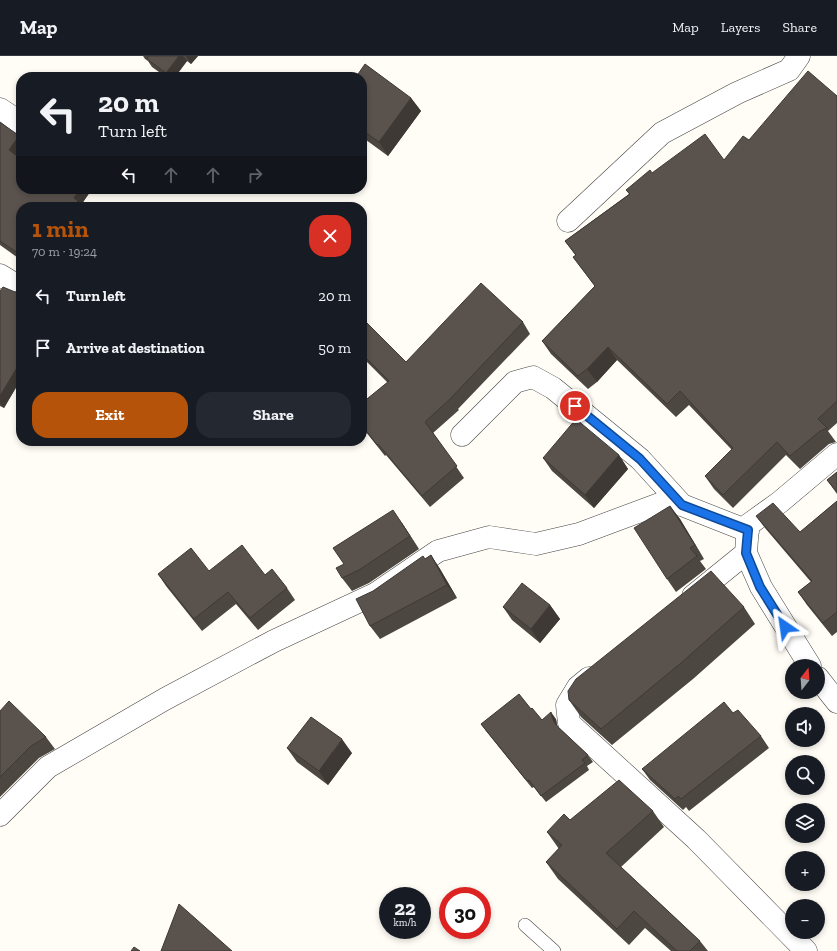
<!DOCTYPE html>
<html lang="en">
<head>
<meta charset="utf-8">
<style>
  body { margin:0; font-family:"Zilla Slab",serif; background:#242831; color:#f1f3f6; height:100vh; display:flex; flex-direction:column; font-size:15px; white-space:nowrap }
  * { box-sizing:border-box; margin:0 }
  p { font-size:13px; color:#9ea1a6 }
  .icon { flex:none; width:22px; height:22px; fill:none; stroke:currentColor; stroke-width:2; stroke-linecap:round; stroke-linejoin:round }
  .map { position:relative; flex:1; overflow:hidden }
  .sheet { position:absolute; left:16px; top:146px; width:351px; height:244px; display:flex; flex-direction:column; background:#171b24; border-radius:16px; box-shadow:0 2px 6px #0003 }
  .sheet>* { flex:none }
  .guide { position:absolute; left:16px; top:16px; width:351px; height:122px; border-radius:16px; box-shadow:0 2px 6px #0003; background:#171b24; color:#f1f3f6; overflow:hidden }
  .needle { width:26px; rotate:17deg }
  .fabs { position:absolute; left:785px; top:603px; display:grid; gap:8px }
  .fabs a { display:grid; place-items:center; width:40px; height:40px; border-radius:50%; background:#171b24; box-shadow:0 2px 6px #0003; font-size:20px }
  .speed { position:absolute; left:379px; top:831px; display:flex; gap:8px; font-size:20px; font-weight:700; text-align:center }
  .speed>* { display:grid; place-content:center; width:52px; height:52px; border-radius:50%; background:#171b24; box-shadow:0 2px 6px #0003; line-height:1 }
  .speed small { font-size:10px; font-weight:400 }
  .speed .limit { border:6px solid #d22; background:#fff; color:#111 }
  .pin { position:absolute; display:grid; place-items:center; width:34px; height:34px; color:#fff; margin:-17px; border:2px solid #fff; border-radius:50%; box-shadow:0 1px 4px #0007 }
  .me { position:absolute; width:44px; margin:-22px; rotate:328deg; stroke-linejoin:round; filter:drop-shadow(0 0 3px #0008) }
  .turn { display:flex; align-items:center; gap:14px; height:84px; padding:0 16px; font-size:18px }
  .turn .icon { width:52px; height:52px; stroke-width:2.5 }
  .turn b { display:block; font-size:28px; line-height:34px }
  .lanes { display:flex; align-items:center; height:38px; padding:0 16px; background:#0003; justify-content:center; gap:20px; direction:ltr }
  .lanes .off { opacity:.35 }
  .round { display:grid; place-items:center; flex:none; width:42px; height:42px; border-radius:16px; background:#242831 }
  .summary { display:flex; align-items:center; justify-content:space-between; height:68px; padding:0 16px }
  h1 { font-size:24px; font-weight:700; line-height:30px; color:#b45309 }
  .button { display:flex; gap:8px; margin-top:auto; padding:8px 16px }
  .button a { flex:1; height:46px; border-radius:16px; background:#b45309; color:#fff; font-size:16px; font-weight:700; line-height:46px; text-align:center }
  .button a+a { background:#242831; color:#f1f3f6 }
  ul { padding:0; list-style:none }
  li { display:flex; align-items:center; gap:12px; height:52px; padding:0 16px }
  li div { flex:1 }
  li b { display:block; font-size:15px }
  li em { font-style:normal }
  header { display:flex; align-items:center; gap:24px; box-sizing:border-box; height:56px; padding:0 20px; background:#171b24; border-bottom:1px solid #363941 }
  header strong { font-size:19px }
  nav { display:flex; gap:22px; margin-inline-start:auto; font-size:14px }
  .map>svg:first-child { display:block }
</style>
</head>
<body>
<header>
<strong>Map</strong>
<nav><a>Map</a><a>Layers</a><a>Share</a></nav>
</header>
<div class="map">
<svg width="837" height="895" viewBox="0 0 837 895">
  <rect width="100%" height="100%" fill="#fffdf5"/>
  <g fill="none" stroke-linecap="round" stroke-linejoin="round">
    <g stroke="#444" stroke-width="14">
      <path id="service" d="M525,869L554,895"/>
    </g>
    <g stroke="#444" stroke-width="23">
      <path id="minor" d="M0,53L21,67
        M568,165L662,77L737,37L789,14L799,0
        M0,219L21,232
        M462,379L515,326L533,321L553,332L640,403L682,449
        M693,540L746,497
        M810,610L761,531L746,497L748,469L780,446L837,398
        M589,622L578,631L567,649L569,667L696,783L806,895
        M818,622L837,646
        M0,759L48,711L165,643L274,585L375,538L438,495L489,481L536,488L579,478L662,447L682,449L748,475"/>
    </g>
    <use href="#service" stroke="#fff" stroke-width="13"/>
    <use href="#minor" stroke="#fff" stroke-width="22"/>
  </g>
  <path fill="#4d4742" d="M143,0H198L191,8L187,5L175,21H166L152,11L148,5L145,3Z
    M362,21L411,42L421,55L388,100L362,81Z
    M837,40V367L828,375L836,386L829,388L800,413L786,399L733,452L714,433L705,420L732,394L689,349L676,361L617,304L597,326L588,333L551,298L542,285L595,230L573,201L576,200L565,185L629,138L626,134L652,117L724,104L749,84Z
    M0,66L21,83V93L16,100L21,133H92L81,149L83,151H21V216L17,210L21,204L0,189Z
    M21,234V323L4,352L0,350V235L15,236Z
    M362,262L406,306L523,266L530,278L458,353L459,354L433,377L464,422L430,451L386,399L385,400L362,371V347L388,327L362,301Z
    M619,399L628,413L594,452L552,415L543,402Z
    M837,416V438L827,424Z
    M837,445V576L832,580L807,549L798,536L811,526L765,472L756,460L800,476Z
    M670,450L680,463L704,503L700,505L706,513L676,536L667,523Z
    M402,467L419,493L369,527L352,535L342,522L344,508Z
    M431,499L440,513L457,542L380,583L370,570L373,535Z
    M209,515L265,519L287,532L295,544L258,574L236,548L202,575L166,530L158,518Z
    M550,549L560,563L540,587L512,564L503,551Z
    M744,551L755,568L693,623L612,689L581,661L569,644Z
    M531,653L542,664L556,663L557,669L558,671L588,699L593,706L587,710L589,714L546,746L534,731L532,732L486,675L481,668Z
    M0,655L46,681L55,693L39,702L0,741Z
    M733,657L761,680L769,692L689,755L686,751L683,754L650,724L642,713Z
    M287,692L352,697L328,729L297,706Z
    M653,755L664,771L621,811L700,885L708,895H671L645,872L629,889L558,823L546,806L559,793L547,776L570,764Z"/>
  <path fill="#3f3936" d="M179,0H183L187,5L175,21H168L166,17Z
    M186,0H198L191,8Z
    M411,42L421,55L388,100L379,86Z
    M19,80L21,83V93L15,102L9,94Z
    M80,133H92L81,149L83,151H74V142Z
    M608,291L617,304L597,326L587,313Z
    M21,305V323L4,352L0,347V340Z
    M619,399L628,413L594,452L585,439Z
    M670,450L680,463L704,503L695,489Z
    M393,454L402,467L419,493L410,480Z
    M431,499L440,513L457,542L447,529Z
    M550,549L560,563L540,587L531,573Z
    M551,656L556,663L557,669L561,676L556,669L552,662Z
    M342,683L352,697L328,729L319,715Z"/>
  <path fill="#5a524d" stroke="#3f3936" d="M148,0H179L166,17L147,3Z
    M365,8L411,42L379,86L362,74V21H356Z
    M808,15L837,40V345L818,363L827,372L820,375L790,400L777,386L723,439L705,420L733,392L680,335L667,348L608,291L587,313L578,320L542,285L595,230L573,201L576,199L565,185L630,138L626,134L650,114L652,117L705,78L724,104L743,80L749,84Z
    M0,66L19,80L9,94L21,103V133H80L74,142L78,145L74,151H21V199L0,185Z
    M21,203V214L17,210Z
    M481,227L523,266L451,342L425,366L457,410L422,440L378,388L377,389L362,369V347L389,325L362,298V262L406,306Z
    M3,231L15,236L21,234V305L0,340V235Z
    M576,363L619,399L585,439L543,402Z
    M837,416V436L827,424Z
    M837,445V556L823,567L798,536L812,525L756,460L773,447L800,476Z
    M670,450L695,489L690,492L697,500L667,523L634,472Z
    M393,454L410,480L359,514L342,522L336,512L344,508L333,492Z
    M242,489L265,519L272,513L287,532L250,562L228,536L194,563L158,518L191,492L209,515Z
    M431,499L447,529L370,570L356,543L373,535L423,500L425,503Z
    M711,515L744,551L681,607L601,673L569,644L568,635L576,623Z
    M522,527L550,549L531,573L503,551Z
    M519,638L531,653L532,652L542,664L551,656L552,662L556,669L588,699L582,704L585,707L541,740L529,724L527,725L481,668Z
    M9,645L46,681L31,690L0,721V655Z
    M724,646L733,657L738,654L761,680L681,743L678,740L675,743L642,713Z
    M311,661L342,683L319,715L287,692Z
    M619,724L653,755L606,797L700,885L690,895H677L634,855L617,873L546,806L562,789L547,776L564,758L570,764Z
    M179,848L232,895H161Z
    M134,891L140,895H131Z"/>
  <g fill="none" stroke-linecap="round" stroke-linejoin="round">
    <g stroke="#114b97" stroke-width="10">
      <path id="route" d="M575,350L640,403L682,449L748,474L746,497L760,531L785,571"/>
    </g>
    <use href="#route" stroke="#1a73e8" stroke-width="7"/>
  </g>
</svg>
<div class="fabs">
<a><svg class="needle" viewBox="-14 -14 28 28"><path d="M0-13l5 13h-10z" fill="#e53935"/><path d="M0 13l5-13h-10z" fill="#9ea1a6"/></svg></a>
<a><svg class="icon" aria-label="sound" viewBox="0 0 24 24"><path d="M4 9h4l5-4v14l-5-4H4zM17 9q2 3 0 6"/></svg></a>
<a><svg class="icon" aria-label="search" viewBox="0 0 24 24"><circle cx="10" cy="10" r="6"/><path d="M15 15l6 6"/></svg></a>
<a><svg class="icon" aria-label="layers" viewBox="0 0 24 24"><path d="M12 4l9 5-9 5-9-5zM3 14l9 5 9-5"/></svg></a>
<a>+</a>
<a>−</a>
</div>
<div class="speed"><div>22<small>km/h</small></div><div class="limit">30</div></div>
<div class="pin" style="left:575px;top:350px;background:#d93025"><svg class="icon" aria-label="arrive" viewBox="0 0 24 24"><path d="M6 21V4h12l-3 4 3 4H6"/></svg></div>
<svg class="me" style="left:785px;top:571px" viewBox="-20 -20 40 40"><path d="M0-17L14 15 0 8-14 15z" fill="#1a73e8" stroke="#fff" stroke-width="4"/></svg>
<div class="guide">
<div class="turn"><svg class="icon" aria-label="left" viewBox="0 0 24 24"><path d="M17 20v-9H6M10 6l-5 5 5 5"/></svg><div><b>20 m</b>Turn left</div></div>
<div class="lanes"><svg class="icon" aria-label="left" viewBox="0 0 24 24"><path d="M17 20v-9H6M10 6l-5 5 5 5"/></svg><svg class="icon off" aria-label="ahead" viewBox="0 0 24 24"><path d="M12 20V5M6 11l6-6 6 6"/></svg><svg class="icon off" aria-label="ahead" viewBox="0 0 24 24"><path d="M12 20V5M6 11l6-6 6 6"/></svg><svg class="icon off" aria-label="right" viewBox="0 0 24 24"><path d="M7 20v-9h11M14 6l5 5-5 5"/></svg></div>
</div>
<section class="sheet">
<div class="summary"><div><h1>1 min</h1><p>70 m · 19:24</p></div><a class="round" style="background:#d93025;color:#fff"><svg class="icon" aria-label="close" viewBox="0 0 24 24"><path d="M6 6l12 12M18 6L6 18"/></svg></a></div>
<ul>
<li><svg class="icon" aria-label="left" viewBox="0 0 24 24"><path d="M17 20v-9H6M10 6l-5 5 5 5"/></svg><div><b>Turn left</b></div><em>20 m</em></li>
<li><svg class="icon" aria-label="arrive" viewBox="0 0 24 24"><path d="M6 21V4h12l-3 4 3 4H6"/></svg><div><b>Arrive at destination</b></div><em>50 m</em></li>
</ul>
<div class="button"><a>Exit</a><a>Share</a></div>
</section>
</div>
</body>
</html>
